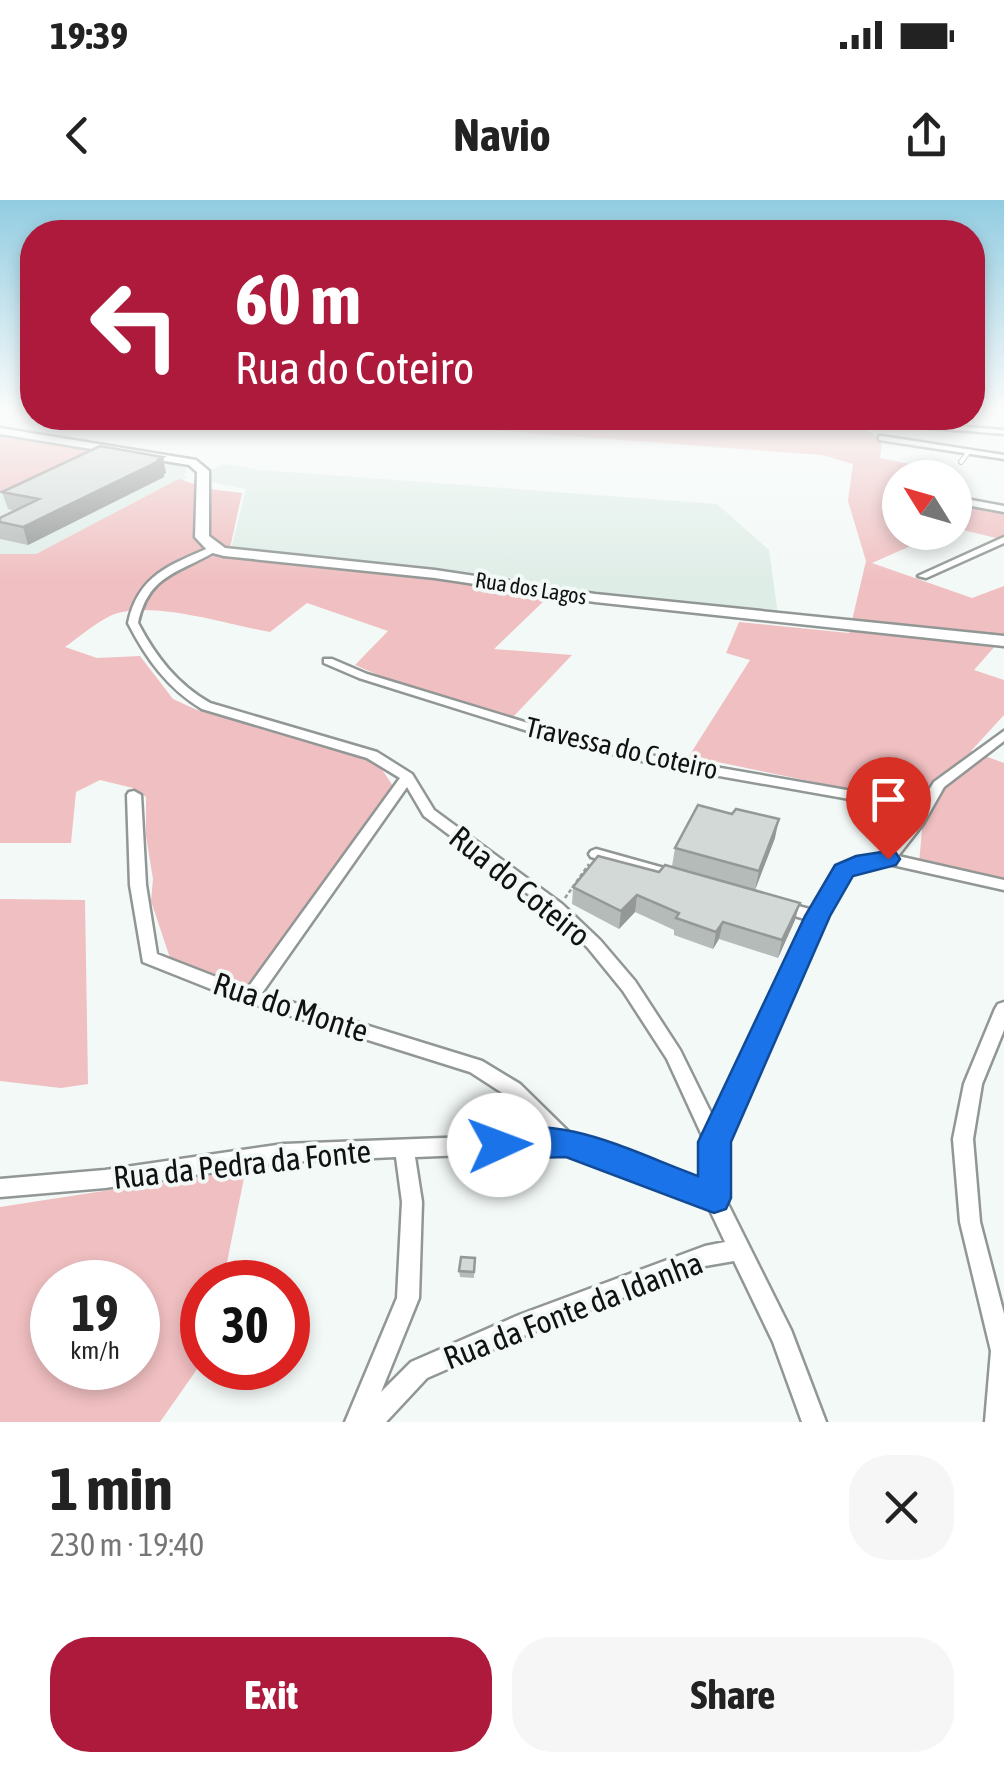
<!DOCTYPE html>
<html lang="en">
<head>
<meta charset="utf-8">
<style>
  body { margin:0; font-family:"Asap Condensed",sans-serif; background:#f6f6f6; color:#222; height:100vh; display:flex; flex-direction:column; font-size:38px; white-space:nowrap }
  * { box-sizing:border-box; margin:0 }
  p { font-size:32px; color:#767676 }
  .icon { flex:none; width:55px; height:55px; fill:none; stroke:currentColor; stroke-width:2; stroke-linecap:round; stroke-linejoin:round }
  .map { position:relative; height:1222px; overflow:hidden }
  .panel { display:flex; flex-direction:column; background:#fff; flex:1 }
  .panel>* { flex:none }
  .top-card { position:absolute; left:20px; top:20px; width:965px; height:210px; border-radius:40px; box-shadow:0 5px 15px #0003; background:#ae1a3b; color:#fff; overflow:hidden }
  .needle { width:65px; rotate:307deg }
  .buttons { position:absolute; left:882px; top:260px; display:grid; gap:20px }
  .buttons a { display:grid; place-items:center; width:90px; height:90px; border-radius:50%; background:#fff; box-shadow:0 5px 15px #0003; font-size:50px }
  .speed { position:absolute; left:30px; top:1060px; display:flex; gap:20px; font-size:50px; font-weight:700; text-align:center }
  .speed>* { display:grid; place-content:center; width:130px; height:130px; border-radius:50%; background:#fff; box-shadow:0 5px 15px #0003; line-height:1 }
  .speed small { font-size:25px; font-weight:400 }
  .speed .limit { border:15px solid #d22; background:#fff; color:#111 }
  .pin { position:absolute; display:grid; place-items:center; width:85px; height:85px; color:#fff; margin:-102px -42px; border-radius:50% 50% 50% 0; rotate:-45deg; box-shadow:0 0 10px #0007 }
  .pin .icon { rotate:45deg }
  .me { position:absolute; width:110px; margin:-55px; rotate:88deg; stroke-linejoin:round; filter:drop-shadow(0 0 8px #0008) }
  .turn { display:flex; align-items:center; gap:35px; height:210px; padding:0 50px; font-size:45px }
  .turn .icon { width:130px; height:130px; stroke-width:2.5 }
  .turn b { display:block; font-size:70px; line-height:85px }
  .round { display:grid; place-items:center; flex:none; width:105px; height:105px; border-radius:40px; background:#f6f6f6 }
  .summary { display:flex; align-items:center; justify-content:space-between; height:170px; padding:0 50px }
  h1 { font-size:60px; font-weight:700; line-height:75px }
  .cta { display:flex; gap:20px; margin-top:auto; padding:20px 50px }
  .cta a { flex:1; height:115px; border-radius:40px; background:#ae1a3b; color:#fff; font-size:40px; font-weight:700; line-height:115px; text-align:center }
  .cta a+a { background:#f6f6f6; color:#222 }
  .status { display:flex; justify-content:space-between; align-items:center; height:70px; padding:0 50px; background:#fff; direction:ltr }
  .status svg { height:28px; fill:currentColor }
  header { display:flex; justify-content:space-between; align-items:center; height:130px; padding:0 50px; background:#fff; font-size:45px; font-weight:700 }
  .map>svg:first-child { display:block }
</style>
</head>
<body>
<div class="status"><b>19:39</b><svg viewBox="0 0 49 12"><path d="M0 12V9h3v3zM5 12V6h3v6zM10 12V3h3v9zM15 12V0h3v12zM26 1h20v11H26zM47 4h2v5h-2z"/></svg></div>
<header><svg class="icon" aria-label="back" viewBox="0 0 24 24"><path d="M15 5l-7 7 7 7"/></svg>Navio<svg class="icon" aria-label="share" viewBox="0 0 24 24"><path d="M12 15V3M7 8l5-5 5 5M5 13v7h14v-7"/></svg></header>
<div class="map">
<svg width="1004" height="1222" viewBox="0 0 1004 1222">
  <rect width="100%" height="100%" fill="#f3f9f6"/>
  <path fill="#dfede7" d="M94,249L177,263L187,268L184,276L188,277L0,372V294Z
    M224,264L260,270L717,304L769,350L778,415L231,349L246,289L211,282L210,271Z"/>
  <path fill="#f0bfc1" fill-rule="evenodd" d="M330,218H831L871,232L882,244L880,258L950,272L944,277L900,278V332L940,333L872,363L972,398L1004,386V436L974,470L1004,480V515L971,551L1004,563V680L919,663L923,619L900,600L689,556L750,460L726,453L739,422L849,433L866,361L848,301L853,264L822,255Z
    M0,228L84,239L99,247L0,293Z
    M179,279L210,289L242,293L230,348L218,357L376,369L536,393L546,399L494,449L572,455L513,517L418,492L355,465L388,431L307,403L270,432C230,425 146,398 110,416C94,424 79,437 65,447L97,458L140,456L173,499L197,510L375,559L393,586L265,784L244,785L170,758L151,701L153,679L146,636V597L133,588L100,580L76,592L71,643H0V354H36Z
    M955,302L1004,313V340L955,328Z
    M0,699L85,700L88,884L61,888L0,881Z
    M213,974L244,978L223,1082H202V1162L160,1222H0V1007ZM138,1082V1168H52V1082Z"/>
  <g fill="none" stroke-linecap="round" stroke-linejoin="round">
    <g stroke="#919794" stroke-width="6">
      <path id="lane" d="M961,262L969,251"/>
    </g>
    <g stroke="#919794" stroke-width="5">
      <path id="street" d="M826,218H850L1004,230V234L830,220Z
        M882,236L1004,255V259L879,240V236Z
        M955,297L1004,306V312L955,303Z
        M1004,337V343L926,378L918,376Z
        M211,347L219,349C182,373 149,372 138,423C156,457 177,484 210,503L377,552L412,574L434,610L562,704L600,740L635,781L680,850L715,921L808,720L775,710L772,706L775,702L780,701L813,710L839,667L883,656L917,611L663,566L566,543L359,478L324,463V459H332L367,474L574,537L663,558L921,603L934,582L1004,531V541L944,587L923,624L898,656L1004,680V690L888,664L849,675L825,717L725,942L724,996L791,1130L826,1222H802L773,1142L734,1061L705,1066L523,1136L427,1178L386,1222H345L397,1098L402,1002L396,957L284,962L105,988L0,997V979L105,970L284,944L547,934L507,896L470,872L231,797L143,762L130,685L127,595L129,592L134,591L141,595L146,685L157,754L247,789L400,578L367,558L202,509C167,488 146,458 128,423C138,375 170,365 211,347ZM407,587L424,616L552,712L588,748L623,791L667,859L705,942L704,984L573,936L520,884L482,861L262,793ZM566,951L707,1004L725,1042L705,1046L519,1115L411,1162L381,1192L419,1098L422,1002L415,957Z
        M596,649L682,673L684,677L682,681L677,682L591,657L589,654L591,651Z
        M1004,802V830L982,884L973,939L980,1022L1004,1114V1222H985L991,1151L960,1022L953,939L964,884L995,809L998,804Z"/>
    </g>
    <g stroke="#919794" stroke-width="5">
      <path id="secondary" d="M0,228L196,260L209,271V336L225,348L435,370L595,394L1004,436V446L595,402L435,378L224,356L209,352L195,337L197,272L189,265L0,234Z"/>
    </g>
    <path stroke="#9a9e9c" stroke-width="2.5" stroke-dasharray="4 2.5" stroke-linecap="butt" d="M565,698L589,664"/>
    <use href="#lane" stroke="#fff" stroke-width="4"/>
    <use href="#street" fill="#fff" fill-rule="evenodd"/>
    <use href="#secondary" fill="#fff" fill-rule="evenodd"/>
  </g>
  <path fill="#b5bbb9" d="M163,257L166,273L164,274V277L28,345L0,339V318L15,311L8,309L2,292Z
    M775,638L755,690L672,666L675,648Z
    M659,672L795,720L778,758L719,739L713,749L674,735V730L635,712L619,729L572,704L573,687Z
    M475,1058L474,1078L460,1077L459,1071Z"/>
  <path fill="#949896" d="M163,257L166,273L164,274V277L28,345L23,327Z
    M779,619L775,638L755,690L759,671Z
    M637,695L635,712L619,729L621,711Z
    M800,703L795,720L778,758L782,740Z
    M723,722L719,739L713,749L716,732Z"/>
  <path fill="#d3d9d7" stroke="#949896" stroke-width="2.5" d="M100,246L163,257L157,260H161L23,327L0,322V318L39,299L2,292Z
    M698,605L732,614L736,609L779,619L759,671L675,648Z
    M598,656L659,672L665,665L800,703L782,740L723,722L716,732L676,718L679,713L637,695L621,711L573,687Z
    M461,1057L475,1058L474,1072L459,1071Z"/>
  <linearGradient id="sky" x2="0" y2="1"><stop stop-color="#91cce1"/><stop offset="0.55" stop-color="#fafcfb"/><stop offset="1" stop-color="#fafcfb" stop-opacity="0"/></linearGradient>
  <rect width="1004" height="381" fill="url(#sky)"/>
  <path fill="#1a73e8" stroke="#114b97" stroke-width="2.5" d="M888,651L896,653L900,659L896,665L853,676L830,716L731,942V998L726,1009L714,1013L566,957L499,959L488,955L483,945L488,935C556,909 634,953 698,976V942L805,716L835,665L856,656Z"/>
  <g text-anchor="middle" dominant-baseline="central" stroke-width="8" stroke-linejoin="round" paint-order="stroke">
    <g font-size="22" fill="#111312" stroke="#f3f9f6">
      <text transform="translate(531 388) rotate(9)">Rua dos Lagos</text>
    </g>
    <g font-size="28" fill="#111312" stroke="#f3f9f6">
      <text transform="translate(622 548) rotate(13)">Travessa do Coteiro</text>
    </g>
    <g font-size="32" fill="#111312" stroke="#f3f9f6">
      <text transform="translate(520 686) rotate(39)">Rua do Coteiro</text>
      <text transform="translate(291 807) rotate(18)">Rua do Monte</text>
      <text transform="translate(242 964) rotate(-6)">Rua da Pedra da Fonte</text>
      <text transform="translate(573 1110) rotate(-21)">Rua da Fonte da Idanha</text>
    </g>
  </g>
</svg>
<div class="buttons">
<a><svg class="needle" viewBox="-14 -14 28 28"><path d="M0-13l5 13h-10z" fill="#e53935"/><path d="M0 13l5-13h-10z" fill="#767676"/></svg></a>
</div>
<div class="speed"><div>19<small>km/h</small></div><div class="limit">30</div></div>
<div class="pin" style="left:888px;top:659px;background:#d93025"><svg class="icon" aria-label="arrive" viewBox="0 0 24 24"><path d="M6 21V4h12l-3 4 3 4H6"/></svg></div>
<svg class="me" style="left:499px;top:945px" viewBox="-20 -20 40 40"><circle r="19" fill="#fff"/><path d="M0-13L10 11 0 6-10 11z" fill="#1a73e8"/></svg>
<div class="top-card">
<div class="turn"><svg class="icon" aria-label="left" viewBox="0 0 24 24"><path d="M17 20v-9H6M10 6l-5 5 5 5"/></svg><div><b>60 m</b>Rua do Coteiro</div></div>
</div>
</div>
<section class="panel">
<div class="summary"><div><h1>1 min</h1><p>230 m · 19:40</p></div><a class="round"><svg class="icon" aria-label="close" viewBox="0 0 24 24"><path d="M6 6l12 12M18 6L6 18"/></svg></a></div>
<div class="cta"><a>Exit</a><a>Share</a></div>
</section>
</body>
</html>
